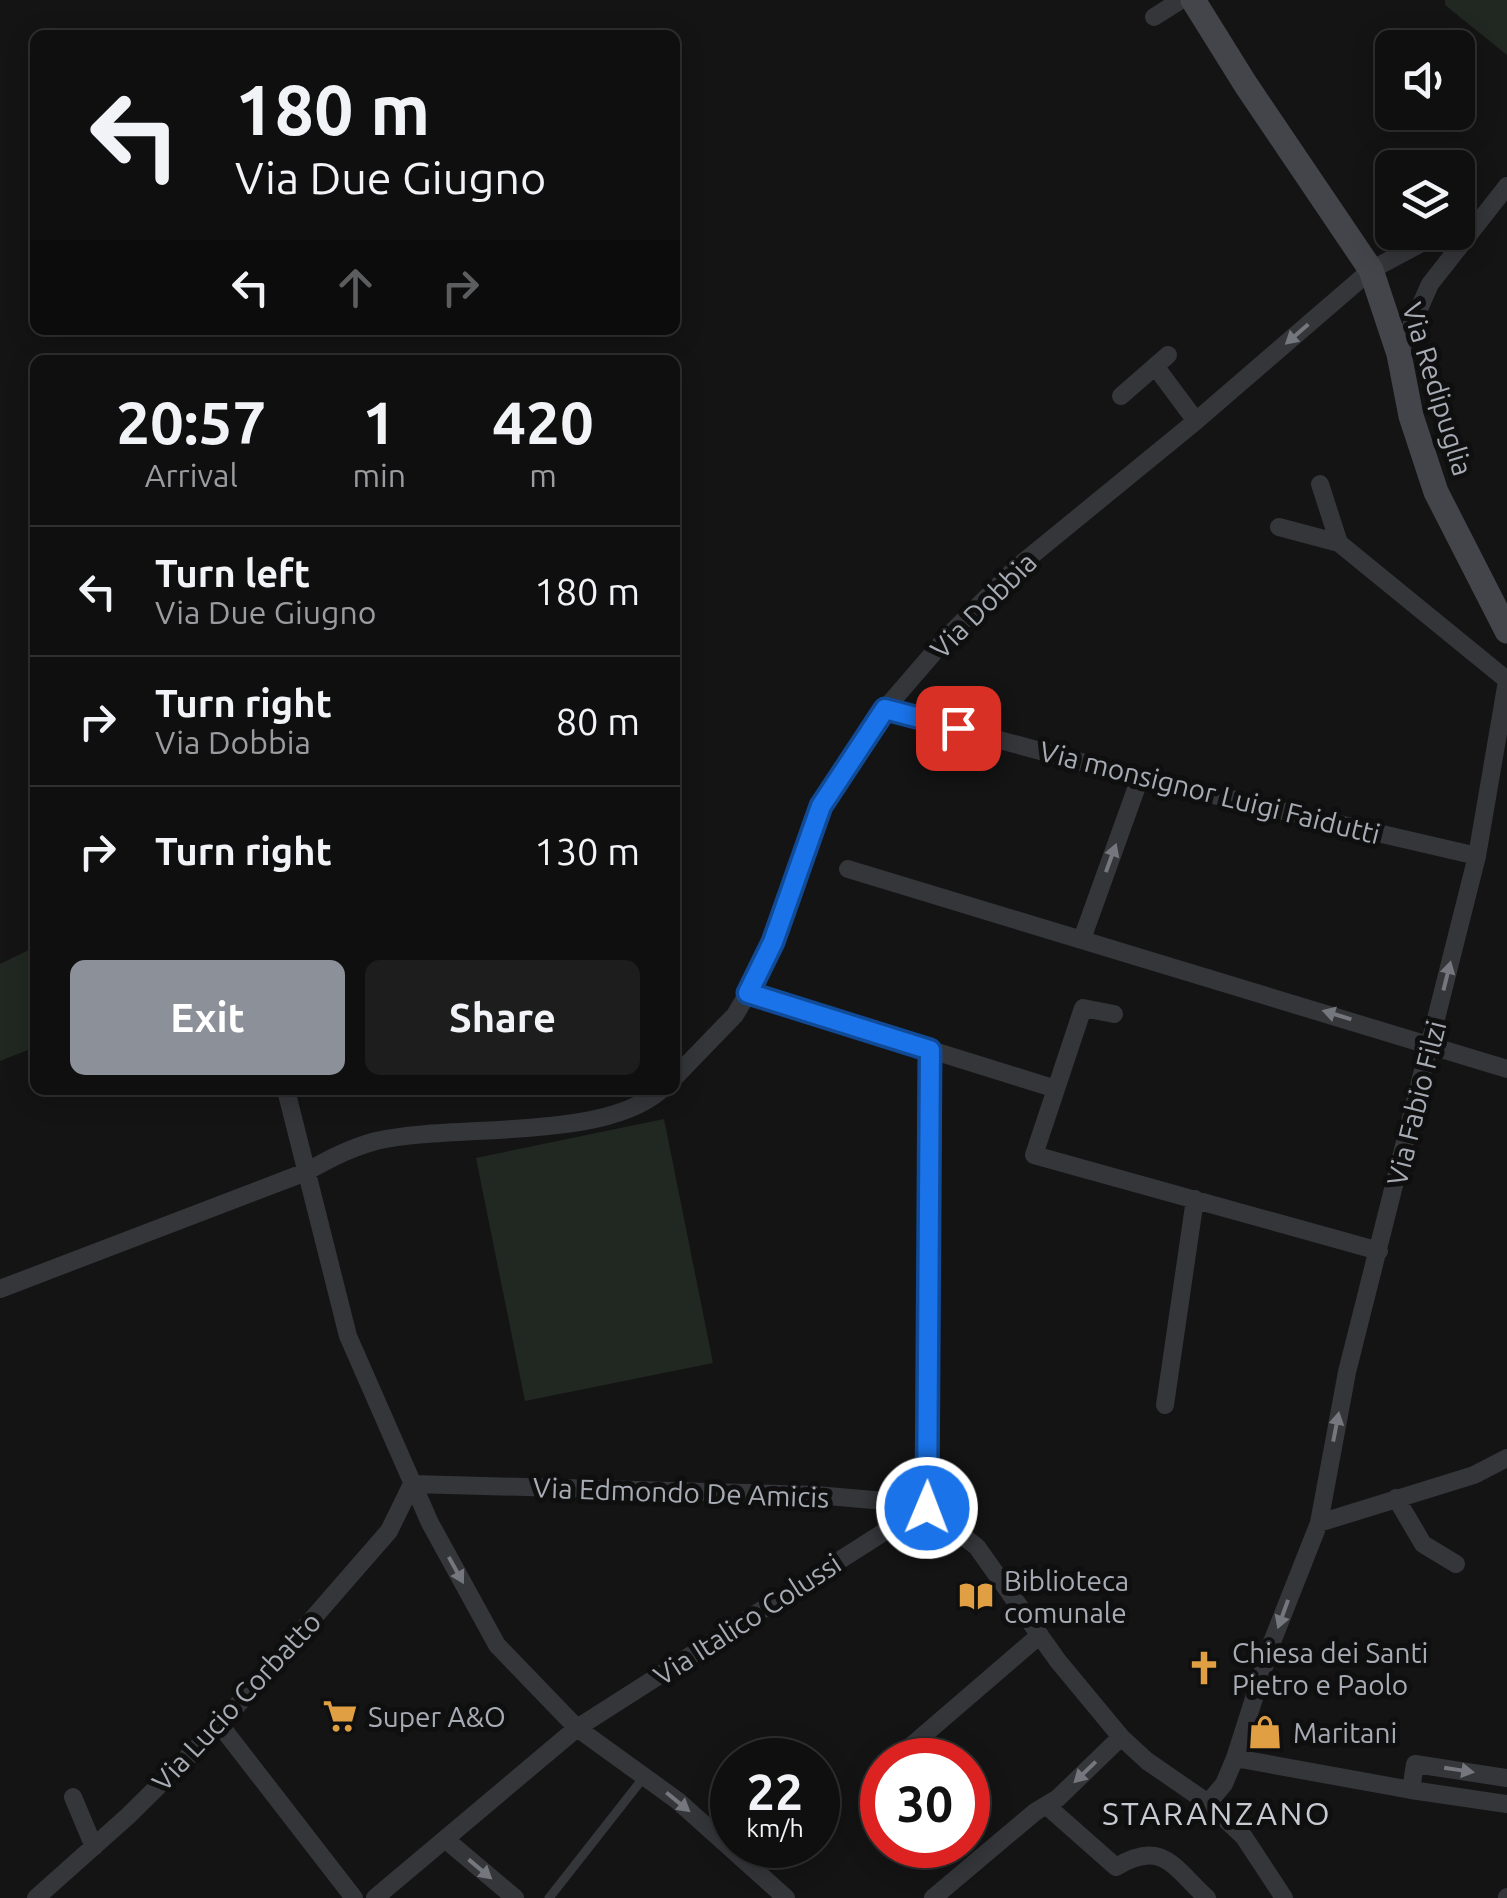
<!DOCTYPE html>
<html lang="en">
<head>
<meta charset="utf-8">
<style>
  body { margin:0; font-family:Ubuntu,sans-serif; background:#1d1d1e; color:#f1f3f6; height:100vh; display:flex; flex-direction:column; font-size:38px; white-space:nowrap }
  * { box-sizing:border-box; margin:0 }
  p { font-size:32px; color:#9b9c9f }
  .icon { flex:none; width:55px; height:55px; fill:none; stroke:currentColor; stroke-width:2; stroke-linecap:round; stroke-linejoin:round }
  .map { position:relative; flex:1; overflow:hidden }
  .side { position:absolute; left:30px; top:355px; width:650px; height:740px; display:flex; flex-direction:column; background:#0f0f10; border-radius:15px; box-shadow:0 5px 25px #0003,0 0 0 2px #2f2f30 }
  .side>* { flex:none }
  .top-card { position:absolute; left:30px; top:30px; width:650px; height:305px; border-radius:15px; box-shadow:0 5px 25px #0003,0 0 0 2px #2f2f30; background:#0f0f10; color:#f1f3f6; overflow:hidden }
  .buttons { position:absolute; left:1375px; top:30px; display:grid; gap:20px }
  .buttons a { display:grid; place-items:center; width:100px; height:100px; border-radius:15px; background:#0f0f10; box-shadow:0 5px 25px #0003,0 0 0 2px #2f2f30; font-size:50px }
  .speed { position:absolute; left:710px; top:1738px; display:flex; gap:20px; font-size:50px; font-weight:700; text-align:center }
  .speed>* { display:grid; place-content:center; width:130px; height:130px; border-radius:50%; background:#0f0f10; box-shadow:0 5px 25px #0003,0 0 0 2px #2f2f30; line-height:1 }
  .speed small { font-size:25px; font-weight:400 }
  .speed .limit { border:15px solid #d22; background:#fff; color:#111 }
  .pin { position:absolute; display:grid; place-items:center; width:85px; height:85px; color:#fff; margin:-42px; border-radius:20px; box-shadow:0 5px 15px #0006 }
  .me { position:absolute; width:110px; margin:-55px; rotate:1deg; stroke-linejoin:round; filter:drop-shadow(0 0 8px #0008) }
  .turn { display:flex; align-items:center; gap:35px; height:210px; padding:0 40px; font-size:45px }
  .turn .icon { width:130px; height:130px; stroke-width:2.5 }
  .turn b { display:block; font-size:70px; line-height:85px }
  .lanes { display:flex; align-items:center; height:95px; padding:0 40px; background:#0003; justify-content:center; gap:50px; direction:ltr }
  .lanes .off { opacity:.35 }
  .eta { display:flex; justify-content:space-evenly; align-items:center; height:170px; text-align:center }
  .eta b { font-size:60px; font-weight:600; line-height:70px }
  .cta { display:flex; gap:20px; margin-top:auto; padding:20px 40px }
  .cta a { flex:1; height:115px; border-radius:15px; background:#8c9099; color:#fff; font-size:40px; font-weight:600; line-height:115px; text-align:center }
  .cta a+a { background:#1d1d1e; color:#f1f3f6 }
  ul { padding:0; list-style:none }
  li { display:flex; align-items:center; gap:30px; height:130px; padding:0 40px; border-top:2px solid #2f2f30 }
  li div { flex:1 }
  li b { display:block; font-size:38px }
  li em { font-style:normal }
  .map>svg:first-child { display:block }
</style>
</head>
<body>
<div class="map">
<svg width="1507" height="1898" viewBox="0 0 1507 1898">
  <rect width="100%" height="100%" fill="#141415"/>
  <path fill="#202821" d="M1445,0H1507V55L1445,5Z
    M35,947V1047L0,1061V964Z
    M664,1119L713,1363L525,1401L476,1158Z"/>
  <g fill="none" stroke-linecap="round" stroke-linejoin="round">
    <path stroke="#35363a" stroke-width="9" d="M549,1898L644,1777"/>
    <path stroke="#35363a" stroke-width="18" d="M1154,17L1181,0
      M1399,354L1430,284L1507,186
      M1155,366L1196,421
      M1121,396L1168,355
      M1320,484L1339,543
      M1279,527L1339,543L1507,680
      M885,709L1140,778L1477,856
      M848,869L1507,1069
      M1082,939L1140,778
      M748,993L1056,1089
      M1114,1014L1083,1008L1034,1155L1379,1251
      M675,1077L735,1015L748,993L773,942L821,805L842,771L885,709L948,636L1015,569L1196,421L1371,270L1442,232
      M286,1090L348,1336L430,1523L497,1645L577,1728L678,1801L786,1898
      M0,1289L306,1172C329,1159 350,1148 376,1141C454,1123 602,1142 661,1090
      M1165,1405L1195,1199
      M412,1484L816,1495L908,1503L927,1508L977,1547L1058,1661L1121,1737L1147,1761L1208,1803L1244,1837L1284,1898
      M1396,1498L1423,1544L1456,1564
      M927,1508L931,1050
      M1319,1523L1474,1475L1507,1458
      M220,1725L354,1898
      M911,1746L1040,1635
      M1235,1758L1411,1790
      M1507,1778L1415,1764L1411,1790L1507,1804
      M73,1797L94,1847
      M1208,1803L1224,1784L1235,1758L1272,1642L1319,1523L1347,1372L1477,856L1507,681
      M1047,1806L1116,1867C1163,1839 1173,1867 1207,1898
      M445,1839L515,1898
      M36,1898L128,1816L220,1725L389,1531L412,1484
      M375,1898L577,1728L895,1525L908,1503
      M933,1898L1035,1812L1058,1798L1121,1737
      M1507,1898V1897"/>
    <path stroke="#43454a" stroke-width="25" d="M1193,0L1246,85L1371,270L1399,354L1411,416L1436,492L1507,631"/>
  </g>
  <defs><path id="oneway-solid" d="M-6-.8H1V-3.2L6.5 0L1 3.2V.8H-6Z" transform="scale(2.5)"/></defs>
  <g fill="#74777d">
    <use href="#oneway-solid" transform="translate(1297 334) rotate(139)"/>
    <use href="#oneway-solid" transform="translate(1111 858) rotate(-70)"/>
    <use href="#oneway-solid" transform="translate(1447 976) rotate(-76)"/>
    <use href="#oneway-solid" transform="translate(1337 1015) rotate(-163)"/>
    <use href="#oneway-solid" transform="translate(1336 1427) rotate(-79)"/>
    <use href="#oneway-solid" transform="translate(456 1570) rotate(61)"/>
    <use href="#oneway-solid" transform="translate(1283 1614) rotate(110)"/>
    <use href="#oneway-solid" transform="translate(1459 1770) rotate(9)"/>
    <use href="#oneway-solid" transform="translate(1085 1772) rotate(136)"/>
    <use href="#oneway-solid" transform="translate(678 1802) rotate(39)"/>
    <use href="#oneway-solid" transform="translate(480 1869) rotate(40)"/>
  </g>
  <g fill="none" stroke-linecap="round" stroke-linejoin="round">
    <g stroke="#114b97" stroke-width="25">
      <path id="route" d="M927,1508L930,1050L748,993L773,942L821,806L885,709L958,728"/>
    </g>
    <use href="#route" stroke="#1a73e8" stroke-width="18"/>
  </g>
  <defs>
    <g id="library-bare" transform="scale(2.7)"><path d="M-6-4Q-3-5.5-.7-3.5V5Q-3 3-6 4ZM6-4Q3-5.5 .7-3.5V5Q3 3 6 4Z" fill="#df9f42" stroke="#0f0f10" stroke-width="2.5" paint-order="stroke"/></g>
    <g id="church-bare" transform="scale(2.7)"><path d="M-1.2-6h2.4v3.5h3.3v2.4h-3.3V6h-2.4V-.1h-3.3v-2.4h3.3Z" fill="#df9f42" stroke="#0f0f10" stroke-width="2.5" paint-order="stroke"/></g>
    <g id="supermarket-bare" transform="scale(2.7)"><path d="M-6-5.5h2.5l.6 2H6L4.5 2H-2.5L-4.4-4H-6ZM-1.5 3.2a1.3 1.3 0 1 0 .1 0ZM3 3.2a1.3 1.3 0 1 0 .1 0Z" fill="#df9f42" stroke="#0f0f10" stroke-width="2.5" paint-order="stroke"/></g>
    <g id="shop-bare" transform="scale(2.7)"><path d="M-5-2.5h2.3a2.7 3.5 0 0 1 5.4 0H5L5.5 6h-11ZM-1.5-2.5h3a1.5 2.3 0 0 0-3 0Z" fill="#df9f42" stroke="#0f0f10" stroke-width="2.5" paint-order="stroke"/></g>
  </defs>
  <g fill-rule="evenodd">
    <use href="#library-bare" x="976" y="1596"/>
    <use href="#church-bare" x="1204" y="1668"/>
    <use href="#supermarket-bare" x="340" y="1716"/>
    <use href="#shop-bare" x="1265" y="1732"/>
  </g>
  <g text-anchor="middle" dominant-baseline="central" stroke-width="10" stroke-linejoin="round" paint-order="stroke">
    <g font-size="28" fill="#a7acb4" stroke="#0f0f10">
      <text transform="translate(1438 389) rotate(73)">Via Redipuglia</text>
      <text transform="translate(983 605) rotate(-45)">Via Dobbia</text>
      <text transform="translate(1210 792) rotate(14)">Via monsignor Luigi Faidutti</text>
      <text transform="translate(1416 1103) rotate(-76)">Via Fabio Filzi</text>
      <text transform="translate(681 1492) rotate(2)">Via Edmondo De Amicis</text>
      <text transform="translate(747 1619) rotate(-33)">Via Italico Colussi</text>
      <text transform="translate(236 1701) rotate(-47)">Via Lucio Corbatto</text>
    </g>
    <g font-size="28" fill="#a7acb4" stroke="#0f0f10" text-anchor="start">
      <text x="1004" y="1580">Biblioteca<tspan x="1004" dy="32">comunale</tspan></text>
      <text x="1232" y="1652">Chiesa dei Santi<tspan x="1232" dy="32">Pietro e Paolo</tspan></text>
      <text x="368" y="1716">Super A&amp;O</text>
      <text x="1293" y="1732">Maritani</text>
    </g>
    <g font-size="32" letter-spacing="2.5" fill="#c7cbd1" stroke="#0f0f10">
      <text x="1217" y="1813">STARANZANO</text>
    </g>
  </g>
</svg>
<div class="buttons">
<a><svg class="icon" aria-label="sound" viewBox="0 0 24 24"><path d="M4 9h4l5-4v14l-5-4H4zM17 9q2 3 0 6"/></svg></a>
<a><svg class="icon" aria-label="layers" viewBox="0 0 24 24"><path d="M12 4l9 5-9 5-9-5zM3 14l9 5 9-5"/></svg></a>
</div>
<div class="speed"><div>22<small>km/h</small></div><div class="limit">30</div></div>
<div class="pin" style="left:958px;top:728px;background:#d93025"><svg class="icon" aria-label="arrive" viewBox="0 0 24 24"><path d="M6 21V4h12l-3 4 3 4H6"/></svg></div>
<svg class="me" style="left:927px;top:1508px" viewBox="-20 -20 40 40"><circle r="17" fill="#1a73e8" stroke="#fff" stroke-width="3"/><path d="M0-11L8 9 0 5-8 9z" fill="#fff"/></svg>
<div class="top-card">
<div class="turn"><svg class="icon" aria-label="left" viewBox="0 0 24 24"><path d="M17 20v-9H6M10 6l-5 5 5 5"/></svg><div><b>180 m</b>Via Due Giugno</div></div>
<div class="lanes"><svg class="icon" aria-label="left" viewBox="0 0 24 24"><path d="M17 20v-9H6M10 6l-5 5 5 5"/></svg><svg class="icon off" aria-label="ahead" viewBox="0 0 24 24"><path d="M12 20V5M6 11l6-6 6 6"/></svg><svg class="icon off" aria-label="right" viewBox="0 0 24 24"><path d="M7 20v-9h11M14 6l5 5-5 5"/></svg></div>
</div>
<section class="side">
<div class="eta">
<div><b>20:57</b><p>Arrival</p></div>
<div><b>1</b><p>min</p></div>
<div><b>420</b><p>m</p></div>
</div>
<ul>
<li><svg class="icon" aria-label="left" viewBox="0 0 24 24"><path d="M17 20v-9H6M10 6l-5 5 5 5"/></svg><div><b>Turn left</b><p>Via Due Giugno</p></div><em>180 m</em></li>
<li><svg class="icon" aria-label="right" viewBox="0 0 24 24"><path d="M7 20v-9h11M14 6l5 5-5 5"/></svg><div><b>Turn right</b><p>Via Dobbia</p></div><em>80 m</em></li>
<li><svg class="icon" aria-label="right" viewBox="0 0 24 24"><path d="M7 20v-9h11M14 6l5 5-5 5"/></svg><div><b>Turn right</b></div><em>130 m</em></li>
</ul>
<div class="cta"><a>Exit</a><a>Share</a></div>
</section>
</div>
</body>
</html>
